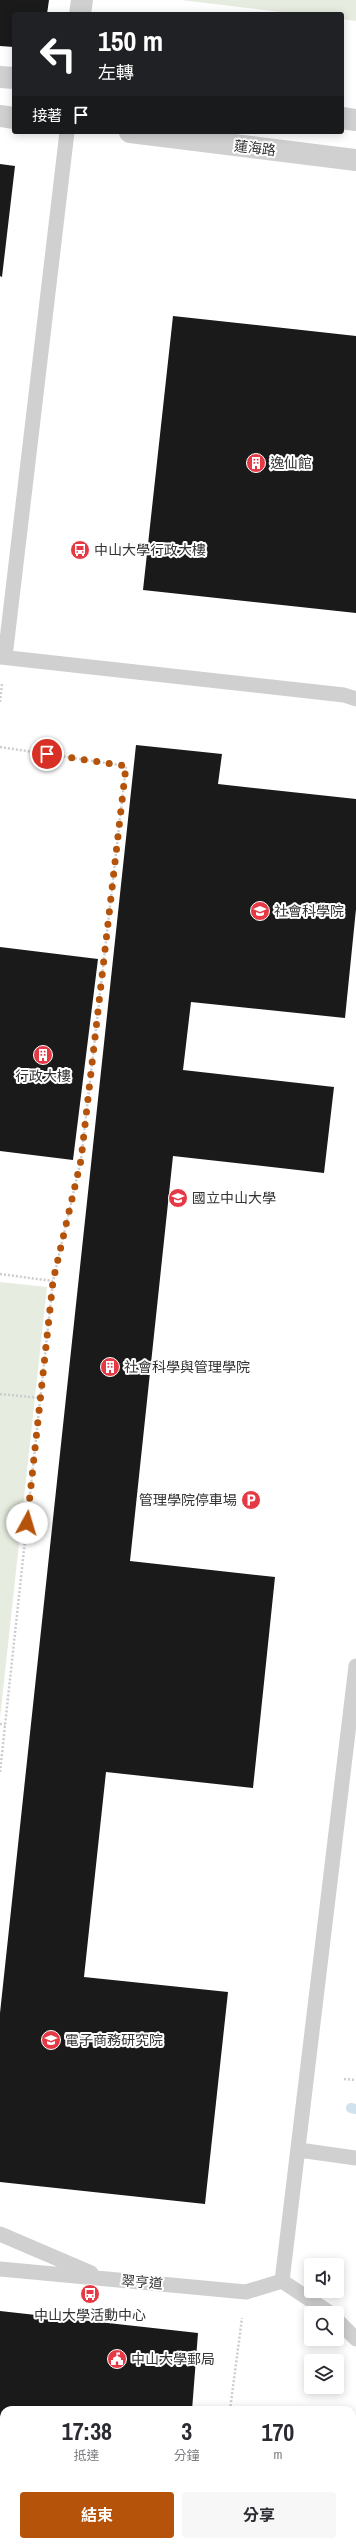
<!DOCTYPE html>
<html lang="zh-TW">
<head>
<meta charset="utf-8">
<style>
  body { margin:0; font-family:"Archivo Narrow","Noto Sans TC",sans-serif; background:#f7f7f7; color:#2b2b33; height:100vh; display:flex; flex-direction:column; font-size:15px; white-space:nowrap }
  * { box-sizing:border-box; margin:0 }
  p { font-size:13px; color:#7c7c81 }
  .icon { flex:none; width:22px; height:22px; fill:none; stroke:currentColor; stroke-width:2; stroke-linecap:round; stroke-linejoin:round }
  .map { position:relative; flex:1; overflow:hidden }
  .panel { position:absolute; left:0px; top:2406px; width:356px; height:140px; display:flex; flex-direction:column; background:#fff; border-radius:12px 12px 0 0; box-shadow:0 2px 10px #0003 }
  .panel>* { flex:none }
  .guide { position:absolute; left:12px; top:12px; width:332px; height:122px; border-radius:4px; box-shadow:0 2px 10px #0003; background:#202124; color:#fff; overflow:hidden }
  .buttons { position:absolute; left:304px; top:2258px; display:grid; gap:8px }
  .buttons a { display:grid; place-items:center; width:40px; height:40px; border-radius:4px; background:#fff; box-shadow:0 2px 10px #0003; font-size:20px }
  .pin { position:absolute; display:grid; place-items:center; width:34px; height:34px; color:#fff; margin:-17px; border:2px solid #fff; border-radius:50%; box-shadow:0 1px 4px #0007 }
  .me { position:absolute; width:44px; margin:-22px; rotate:6deg; stroke-linejoin:round; filter:drop-shadow(0 0 3px #0008) }
  .turn { display:flex; align-items:center; gap:14px; height:84px; padding:0 20px; font-size:18px }
  .turn .icon { width:52px; height:52px; stroke-width:2.5 }
  .turn b { display:block; font-size:28px; line-height:34px }
  .then { display:flex; align-items:center; height:38px; padding:0 20px; background:#0003; gap:8px; font-size:15px }
  .eta { display:flex; justify-content:space-evenly; align-items:center; height:68px; text-align:center }
  .eta b { font-size:24px; font-weight:700; line-height:28px }
  .cta { display:flex; gap:8px; margin-top:auto; padding:8px 20px }
  .cta a { flex:1; height:46px; border-radius:4px; background:#b45309; color:#fff; font-size:16px; font-weight:700; line-height:46px; text-align:center }
  .cta a+a { background:#f7f7f7; color:#2b2b33 }
  .map>svg:first-child { display:block }
</style>
</head>
<body>
<div class="map">
<svg width="356" height="2546" viewBox="0 0 356 2546">
  <rect width="100%" height="100%" fill="#fff"/>
  <path fill="#e6ecdf" d="M181,0H356V21L342,19V14H297Z
    M0,1282L47,1287L0,1718Z"/>
  <g fill="none" stroke-linecap="round" stroke-linejoin="round">
    <path stroke="#cfe2ee" stroke-width="10" d="M351,2108L356,2109"/>
  </g>
  <path fill="#1a1a1a" d="M0,0H49L47,14H14V47L0,46Z
    M0,164L15,166L2,277L0,276Z
    M173,316L356,336V613L143,590Z
    M136,745L222,754L218,784L356,799V909L345,1018L191,1002L183,1070L334,1087L324,1173L173,1156L130,1561L275,1577L253,1788L106,1772L84,1977L228,1992L205,2204L0,2182V2013Z
    M0,947L98,959L73,1160L0,1151Z
    M0,2311L198,2333L192,2410H4V2542H175V2546H0Z
    M352,2424L356,2425V2546H272V2542H352Z"/>
  <g fill="none" stroke-linecap="round" stroke-linejoin="round">
    <path stroke="#cdcdcd" stroke-width="2.5" stroke-dasharray="2 2" stroke-linecap="butt" d="M0,702L2,684
      M0,747L126,766L81,1160L53,1281L0,1772
      M0,1274L53,1281
      M0,1394L41,1398
      M0,1724L5,1725
      M344,2079L356,2080
      M230,2410L242,2318
      M246,2546L247,2542"/>
    <path stroke="#d0d0d0" stroke-width="15" d="M0,657L344,695L356,699
      M5,657L67,132
      M299,2150L356,2158
      M0,2234L91,2273
      M0,2269L246,2292L282,2281
      M282,2281L356,1666
      M282,2281L330,2313
      M337,2320L356,2339"/>
    <path stroke="#d0d0d0" stroke-width="22" d="M80,14L82,0
      M0,77L14,78
      M0,116L14,118
      M342,118L356,120
      M130,132L356,160"/>
  </g>
  <g fill="none" stroke-linecap="round" stroke-linejoin="round">
    <path stroke="#b45309" stroke-width="7" stroke-dasharray="0 12.6" d="M27,1523L53,1281L81,1160L126,766L47,754"/>
  </g>
  <defs>
    <g id="building-disc" transform="scale(1)"><circle r="9.5" fill="#e63946" stroke="#fff"/><path d="M-4-6H4V6H1V3H-1V6H-4ZM-2.5-4.3h1.7v1.8h-1.7ZM.8-4.3h1.7v1.8H.8ZM-2.5-1h1.7V.8h-1.7ZM.8-1h1.7V.8H.8Z" fill="#fff"/></g>
    <g id="bus-disc" transform="scale(1)"><circle r="9.5" fill="#e63946" stroke="#fff"/><path d="M-5-6H5V4H4V6H2V4H-2V6H-4V4H-5ZM-3.5-4V0h7V-4ZM-3.5 1.2v1.5H-2V1.2ZM2 1.2v1.5H3.5V1.2Z" fill="#fff"/></g>
    <g id="university-disc" transform="scale(1)"><circle r="9.5" fill="#e63946" stroke="#fff"/><path d="M0-5L7-2L0 1L-7-2ZM-4 1L0 2.5L4 1V4Q0 6-4 4Z" fill="#fff"/></g>
    <g id="parking-disc" transform="scale(1)"><circle r="9.5" fill="#e63946" stroke="#fff"/><path d="M-3.5-5.5H1a3.5 3.5 0 0 1 0 7H-1V5.5H-3.5ZM-1-3.4V-.6H.8a1.4 1.4 0 0 0 0-2.8Z" fill="#fff"/></g>
    <g id="civic-disc" transform="scale(1)"><circle r="9.5" fill="#e63946" stroke="#fff"/><path d="M-.6-6.5H3V-4.5H.6V-3L4-1V1h2V6H-6V1h2V-1L-.6-3ZM-1.2 2.5V6h2.4V2.5Z" fill="#fff"/></g>
  </defs>
  <g fill-rule="evenodd">
    <use href="#building-disc" x="256" y="463"/>
    <use href="#bus-disc" x="80" y="550"/>
    <use href="#university-disc" x="260" y="911"/>
    <use href="#building-disc" x="43" y="1055"/>
    <use href="#university-disc" x="178" y="1198"/>
    <use href="#building-disc" x="110" y="1367"/>
    <use href="#parking-disc" x="251" y="1500"/>
    <use href="#university-disc" x="51" y="2040"/>
    <use href="#bus-disc" x="90" y="2294"/>
    <use href="#civic-disc" x="117" y="2359"/>
  </g>
  <g text-anchor="middle" dominant-baseline="central" stroke-width="4" stroke-linejoin="round" paint-order="stroke">
    <g font-size="14" fill="#333" stroke="#fff">
      <text transform="translate(255 148) rotate(7)">蓮海路</text>
      <text transform="translate(142 2282) rotate(5)">翠亨道</text>
    </g>
    <g font-size="14" fill="#333" stroke="#fff" text-anchor="start">
      <text x="270" y="463">逸仙館</text>
      <text x="94" y="550">中山大學行政大樓</text>
      <text x="274" y="911">社會科學院</text>
      <text x="43" y="1076" text-anchor="middle">行政大樓</text>
      <text x="192" y="1198">國立中山大學</text>
      <text x="124" y="1367">社會科學與管理學院</text>
      <text x="237" y="1500" text-anchor="end">管理學院停車場</text>
      <text x="65" y="2040">電子商務研究院</text>
      <text x="90" y="2315" text-anchor="middle">中山大學活動中心</text>
      <text x="131" y="2359">中山大學郵局</text>
    </g>
  </g>
</svg>
<div class="buttons">
<a><svg class="icon" aria-label="sound" viewBox="0 0 24 24"><path d="M4 9h4l5-4v14l-5-4H4zM17 9q2 3 0 6"/></svg></a>
<a><svg class="icon" aria-label="search" viewBox="0 0 24 24"><circle cx="10" cy="10" r="6"/><path d="M15 15l6 6"/></svg></a>
<a><svg class="icon" aria-label="layers" viewBox="0 0 24 24"><path d="M12 4l9 5-9 5-9-5zM3 14l9 5 9-5"/></svg></a>
</div>
<div class="pin" style="left:47px;top:754px;background:#d93025"><svg class="icon" aria-label="arrive" viewBox="0 0 24 24"><path d="M6 21V4h12l-3 4 3 4H6"/></svg></div>
<svg class="me" style="left:27px;top:1523px" viewBox="-20 -20 40 40"><circle r="19" fill="#fff"/><path d="M0-13L10 11 0 6-10 11z" fill="#b45309"/></svg>
<div class="guide">
<div class="turn"><svg class="icon" aria-label="left" viewBox="0 0 24 24"><path d="M17 20v-9H6M10 6l-5 5 5 5"/></svg><div><b>150 m</b>左轉</div></div>
<div class="then">接著<svg class="icon" aria-label="arrive" viewBox="0 0 24 24"><path d="M6 21V4h12l-3 4 3 4H6"/></svg></div>
</div>
<section class="panel">
<div class="eta">
<div><b>17:38</b><p>抵達</p></div>
<div><b>3</b><p>分鐘</p></div>
<div><b>170</b><p>m</p></div>
</div>
<div class="cta"><a>結束</a><a>分享</a></div>
</section>
</div>
</body>
</html>
